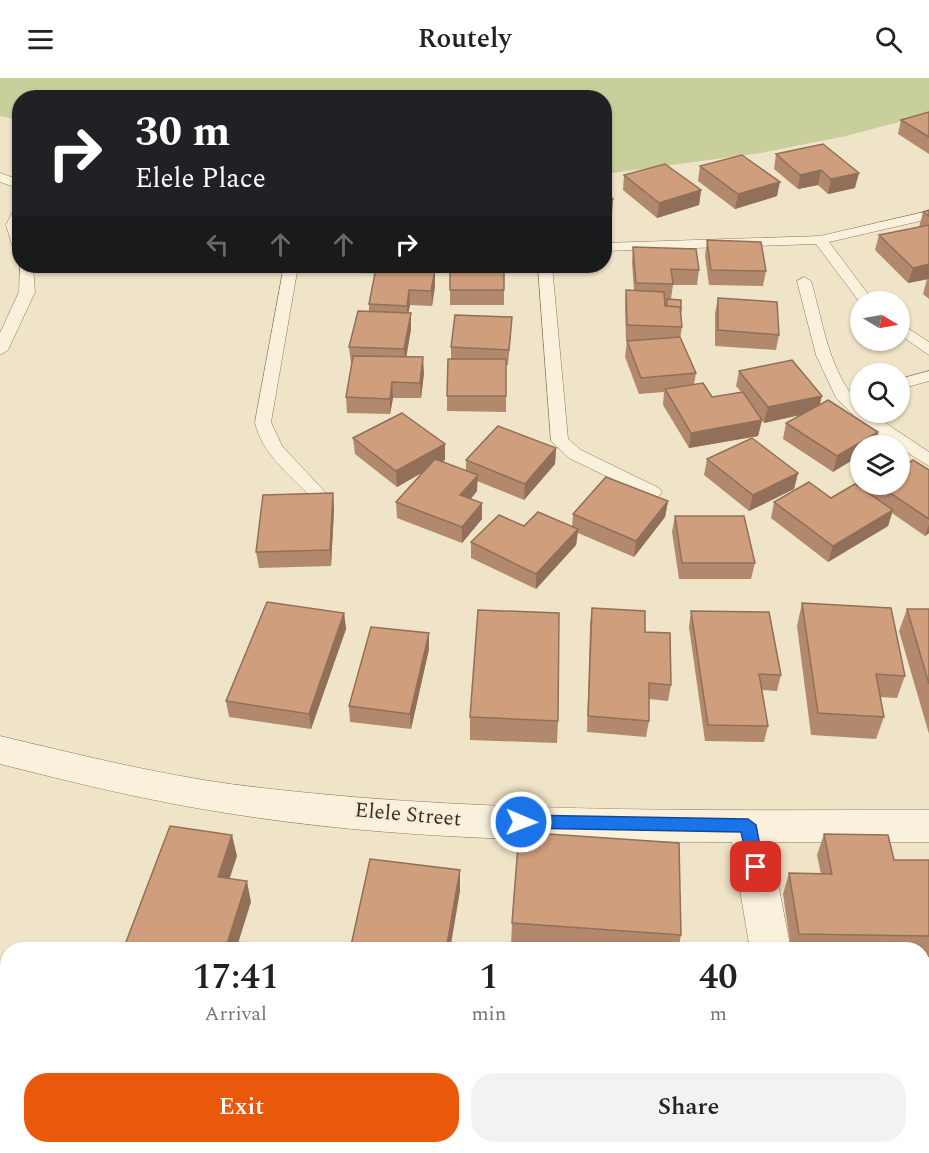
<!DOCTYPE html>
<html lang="en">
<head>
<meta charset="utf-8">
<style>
  body { margin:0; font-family:Spectral,serif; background:#f2f2f2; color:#222; height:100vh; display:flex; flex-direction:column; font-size:22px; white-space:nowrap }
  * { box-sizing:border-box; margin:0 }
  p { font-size:20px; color:#767676 }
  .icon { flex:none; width:33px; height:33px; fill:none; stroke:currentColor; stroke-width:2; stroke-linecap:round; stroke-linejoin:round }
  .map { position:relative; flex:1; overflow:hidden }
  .sheet { position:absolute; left:0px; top:864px; width:930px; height:212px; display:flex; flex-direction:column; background:#fff; border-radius:24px 24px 0 0; box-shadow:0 2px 4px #0004 }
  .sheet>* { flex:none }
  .top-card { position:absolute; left:12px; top:12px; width:600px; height:183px; border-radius:24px; box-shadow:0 2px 4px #0004; background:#202124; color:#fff; overflow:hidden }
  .needle { width:39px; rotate:100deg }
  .controls { position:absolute; left:850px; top:213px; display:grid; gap:12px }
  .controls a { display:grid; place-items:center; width:60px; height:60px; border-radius:50%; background:#fff; box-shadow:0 2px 4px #0004; font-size:30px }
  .pin { position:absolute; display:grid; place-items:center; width:51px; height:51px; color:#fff; margin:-26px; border-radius:12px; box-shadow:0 3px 9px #0006 }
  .me { position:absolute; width:66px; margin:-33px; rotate:91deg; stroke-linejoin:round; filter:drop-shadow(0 0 4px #0008) }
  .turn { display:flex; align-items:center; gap:21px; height:126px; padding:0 24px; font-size:27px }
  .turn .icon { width:78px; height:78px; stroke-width:2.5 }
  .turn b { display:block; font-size:42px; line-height:51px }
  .lanes { display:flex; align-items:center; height:57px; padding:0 24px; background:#0003; justify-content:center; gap:30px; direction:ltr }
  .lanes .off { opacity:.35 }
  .eta { display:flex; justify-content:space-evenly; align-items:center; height:102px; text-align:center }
  .eta b { font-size:36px; font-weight:600; line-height:42px }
  .action { display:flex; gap:12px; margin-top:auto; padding:12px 24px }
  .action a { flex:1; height:69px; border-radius:24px; background:#ea580c; color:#fff; font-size:24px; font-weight:600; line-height:69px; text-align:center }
  .action a+a { background:#f2f2f2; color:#222 }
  header { display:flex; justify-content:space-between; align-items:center; height:78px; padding:0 24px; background:#fff; font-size:27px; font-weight:600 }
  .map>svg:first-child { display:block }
</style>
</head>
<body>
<header><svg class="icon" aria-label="menu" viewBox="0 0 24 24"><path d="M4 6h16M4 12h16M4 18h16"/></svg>Routely<svg class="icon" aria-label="search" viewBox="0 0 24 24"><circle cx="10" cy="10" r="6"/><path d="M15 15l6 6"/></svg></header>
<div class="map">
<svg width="929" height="1075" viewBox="0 0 929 1075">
  <rect width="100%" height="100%" fill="#f0e4c8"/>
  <path fill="#c9cf9b" d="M0,0H929V36L846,58L761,75L605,96L604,20H20L19,42L0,38Z"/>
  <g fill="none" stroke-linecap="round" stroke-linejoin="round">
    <g stroke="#8d765c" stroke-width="1">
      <path id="service" d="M0,95L20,102V111L0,104Z
        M20,128V174L13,170L6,147L15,129Z
        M929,133V141L829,164L874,224H861V226L816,166L604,173V165L820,158Z
        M20,187L33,188L35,214L8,272L0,277V255L19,214Z
        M284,188H298L271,344L282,368L326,415L317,421L311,419C290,397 261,375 255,344Z
        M327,188H415C407,197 335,197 327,188Z
        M538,188H552L568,361L581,372L659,410L662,414L659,418H647L569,380L551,363Z
        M804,199L811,203C823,244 829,296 861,327V334H869L929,374V388L865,348L836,320L816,277L797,203Z
        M900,245L929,264V277L900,257Z
        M929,293V303L900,311V301Z"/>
    </g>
    <g stroke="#8d765c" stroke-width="1">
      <path id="minor" d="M0,658C76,676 152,695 230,706C462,736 696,732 929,732V764H770L791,872H750L732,764C564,764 392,762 226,735C149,723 75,705 0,686Z
        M784,1068H830L831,1075H785Z"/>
    </g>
    <use href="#service" fill="#faf1dc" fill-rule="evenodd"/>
    <use href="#minor" fill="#faf1dc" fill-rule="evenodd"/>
  </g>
  <path fill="#b2896c" d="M929,34V76L898,56L901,42Z
    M823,66L855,110L828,116L818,107L798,111L774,91L776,76Z
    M700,88L777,118L735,131L698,103Z
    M624,97L701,112L699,127L657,140L623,112Z
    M929,132V221L923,216L927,201L908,205L875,172L879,157L919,149L923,134Z
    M707,162L766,193L763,208L709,207L705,178Z
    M633,169L699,192L697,207H673L671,221L681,233L682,249L680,261L696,295L694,306L712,319L741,314L736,308L739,293L820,326L878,354L875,368H861L833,394L783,361L786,345L800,337L764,345L755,333L762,342L758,358L689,370L663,327L664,314L639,316L625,279L627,263H632H626L625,228L626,212L634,213L632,184Z
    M450,188L504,212V227H450Z
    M435,192V208L432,228L410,227L408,235H411V251L406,279L424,295L421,320H393L390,336L347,335L346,319L352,285H351L349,269L369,234V226Z
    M718,220L779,257L776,272L715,268V235Z
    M511,255L508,287H506V334L447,333V318L451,281V269Z
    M353,360L445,382L441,384L466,393V382L556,370L555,386L524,422L477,403V413L471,421L482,441L462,465L397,440L396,424L424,393L397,409L355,376Z
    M707,381L798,395L794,411L749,433L704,397Z
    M929,392V455L925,458L892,435L888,448L828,484L771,440L774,424L871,417L874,406H900Z
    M333,415L334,431L331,488L259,490L256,474Z
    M668,423L665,439L634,479L578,455L576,467L536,511L471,480V464L524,448L572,449L573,436Z
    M675,438L755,485L751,501H679L672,454Z
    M802,525L905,598L897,620L880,619L884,639L876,661L811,657L797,548Z
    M592,530L645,554L671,607L668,623L649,621V643L646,659L587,654L590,546Z
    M907,531H929V656L899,553Z
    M691,533L781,597L777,613L762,612L768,648L764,664L705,663L689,549Z
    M344,535L346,551L311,651L229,639L226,623Z
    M429,555V571L411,651L350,644L349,628Z
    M470,639L558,643L557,665L470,662Z
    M824,756L894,782H929V879H922V872H791L783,816L789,795L821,796L817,777Z
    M512,845L681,857L678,872H594L511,866Z
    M922,893H929V1002L922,1001Z
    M876,1068H922L929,1075H877Z
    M672,1072L671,1075H468Z"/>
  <path fill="#916f58" d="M821,92L818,107L798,111L800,97Z
    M859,95L855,110L828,116L831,101Z
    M780,104L777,118L735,131L738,116Z
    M701,112L699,127L657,140L659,125Z
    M613,121L612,136L604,138V124Z
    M929,186V201L908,205L913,190Z
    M435,192V208L432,228L431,213Z
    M409,212L410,227L407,243V228Z
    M411,235V251L405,287L404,271Z
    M423,279L424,295L421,320L420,305Z
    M392,304L393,320L390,336V321Z
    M822,318L818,333L764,345L768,329Z
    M762,342L758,358L689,370L691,355Z
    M878,354L875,368H861V377L833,394L837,378Z
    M445,366V382L397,409L396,393Z
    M556,370L555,386L524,422L525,406Z
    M798,395L794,411L749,433L753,417Z
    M478,397L477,413L460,433V417Z
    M333,415L334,431L331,488L330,472Z
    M668,423L665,439L634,479L636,463Z
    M482,425V441L462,465V449Z
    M893,432L888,448L828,484L833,468Z
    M929,446V455L925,458Z
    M578,451L576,467L536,511V496Z
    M344,535L346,551L311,651L309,636Z
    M429,555V571L411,651L410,636Z
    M232,757L237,778L223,821L218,799Z
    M460,792V813L450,872H446Z
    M247,803L251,824L236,872H225Z
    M384,1068H387L386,1075H383Z"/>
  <path fill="#cf9f7d" stroke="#916f58" stroke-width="1.5" d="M929,34V59L901,42Z
    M823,66L859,95L831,101L821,92L800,97L776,76Z
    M742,77L780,104L738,116L700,88Z
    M665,86L701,112L659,125L624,97Z
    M604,113L613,121L604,124Z
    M929,132V138L923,134Z
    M929,147V186L913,190L879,157Z
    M707,162L761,164L766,193L711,192Z
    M633,169L696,171L699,192L671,191L673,206L636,205Z
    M450,188H504V212H450Z
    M376,190L435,192L431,213L409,212L407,228L369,226Z
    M626,212L664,214L665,228L680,229L682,249L627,247Z
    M718,220L777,224L779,257L718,252Z
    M667,221L681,222V233L680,229L667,228Z
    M358,233L411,235L404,271L349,269Z
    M455,237L512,239L509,272L451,269Z
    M680,259L696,295L641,300L627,263Z
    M353,278L423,279L420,305L392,304L390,321L346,319Z
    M448,281H506V318H447Z
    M792,282L822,318L768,329L739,293Z
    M703,305L712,319L743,314L762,342L691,355L665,311Z
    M828,322L878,354L837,378L786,345Z
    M402,335L445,366L396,393L353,360Z
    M498,348L556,370L525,406L466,382Z
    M752,360L798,395L753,417L707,381Z
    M435,381L478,397L460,417L482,425L462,449L396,424Z
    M913,382L929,392V441L877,406H900V390Z
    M606,399L668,423L636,463L573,436Z
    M809,404L831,420L855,406L893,432L833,468L774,424Z
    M333,415L330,472L256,474L263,417Z
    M538,434L578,451L536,496L471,464L499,437L524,448Z
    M675,438H744L755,485H682Z
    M267,524L344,535L309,636L226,623Z
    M802,525L891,530L905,598L876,596L884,639L818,635Z
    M592,530L645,533V554L670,555L671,607L649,605V643L588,638Z
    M907,531H929V606Z
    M478,532L559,535L558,643L470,639Z
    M691,533L769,534L781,597L759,596L768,648L708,647Z
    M371,549L429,555L410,636L349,628Z
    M170,748L232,757L218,799L247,803L225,872H123Z
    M519,754L679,765L681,857L512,845Z
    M824,756L888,757L894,782H929V858L799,856L789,795L832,796Z
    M370,781L460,792L446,872H350Z
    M498,868L552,872H497Z
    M922,893H929V987H922Z
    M929,1014V1075H892L890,1068H922V1015Z
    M267,1068H384L383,1075H266Z
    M468,1068H672V1072L571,1073L572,1075H468Z"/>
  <path fill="#1a73e8" stroke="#114b97" stroke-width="1.5" d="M521,737L748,741L756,747L764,789L761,794H750L741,754L521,750L513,744Z"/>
  <g text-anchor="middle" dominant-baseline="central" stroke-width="4.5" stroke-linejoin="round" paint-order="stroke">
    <g font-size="21" fill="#3d2e20" stroke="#f7eed8">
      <text transform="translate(408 737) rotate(5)">Elele Street</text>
    </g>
  </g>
</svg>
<div class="controls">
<a><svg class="needle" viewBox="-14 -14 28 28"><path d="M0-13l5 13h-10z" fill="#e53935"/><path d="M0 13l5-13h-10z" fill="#767676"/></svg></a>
<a><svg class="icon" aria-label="search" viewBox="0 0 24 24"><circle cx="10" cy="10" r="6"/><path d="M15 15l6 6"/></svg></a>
<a><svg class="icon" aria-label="layers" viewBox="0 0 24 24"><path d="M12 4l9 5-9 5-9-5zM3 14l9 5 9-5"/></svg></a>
</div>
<div class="pin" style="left:756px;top:789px;background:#d93025"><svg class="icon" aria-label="arrive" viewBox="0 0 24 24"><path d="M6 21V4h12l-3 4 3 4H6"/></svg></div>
<svg class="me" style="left:521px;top:744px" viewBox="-20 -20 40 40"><circle r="17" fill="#1a73e8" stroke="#fff" stroke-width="3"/><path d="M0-11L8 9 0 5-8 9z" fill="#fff"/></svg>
<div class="top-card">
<div class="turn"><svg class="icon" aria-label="right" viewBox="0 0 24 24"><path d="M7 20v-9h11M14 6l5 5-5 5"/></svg><div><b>30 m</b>Elele Place</div></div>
<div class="lanes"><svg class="icon off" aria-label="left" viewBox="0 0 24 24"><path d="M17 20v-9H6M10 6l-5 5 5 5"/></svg><svg class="icon off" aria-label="ahead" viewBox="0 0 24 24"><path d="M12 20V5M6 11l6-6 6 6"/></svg><svg class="icon off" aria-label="ahead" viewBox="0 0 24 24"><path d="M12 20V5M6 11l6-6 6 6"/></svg><svg class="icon" aria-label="right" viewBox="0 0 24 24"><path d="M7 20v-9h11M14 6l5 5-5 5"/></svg></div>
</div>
<section class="sheet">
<div class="eta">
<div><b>17:41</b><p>Arrival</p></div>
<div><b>1</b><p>min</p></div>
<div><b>40</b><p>m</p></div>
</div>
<div class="action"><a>Exit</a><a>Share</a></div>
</section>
</div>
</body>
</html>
